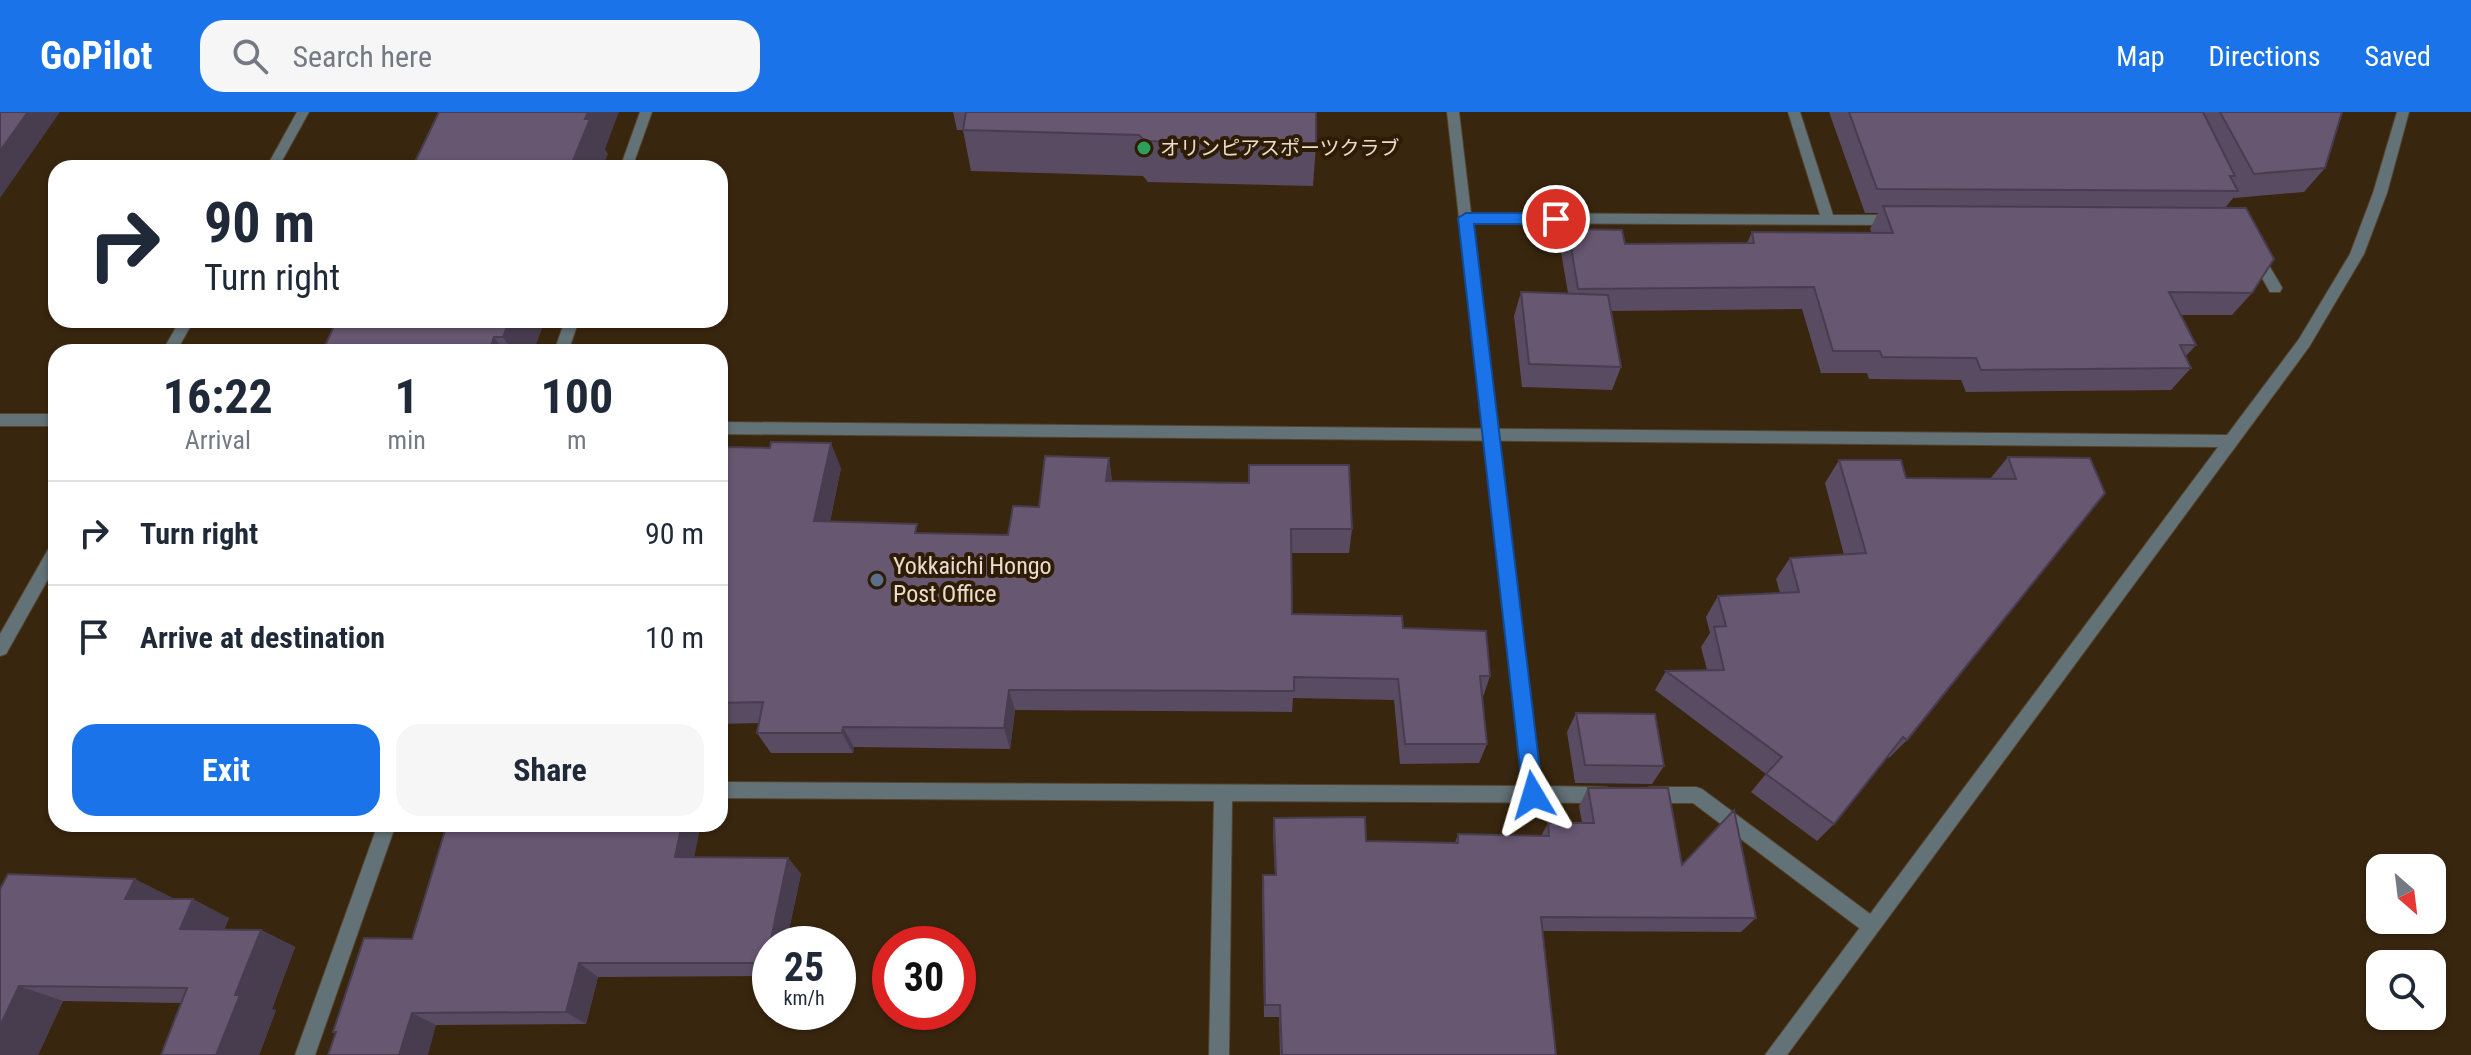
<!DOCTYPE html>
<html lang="en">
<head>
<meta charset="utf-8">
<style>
  body { margin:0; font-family:"Roboto Condensed","Noto Sans JP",sans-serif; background:#f6f6f7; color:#1f2937; height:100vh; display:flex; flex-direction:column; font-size:30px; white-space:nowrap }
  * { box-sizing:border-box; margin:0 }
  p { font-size:26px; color:#747a83 }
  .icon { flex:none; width:44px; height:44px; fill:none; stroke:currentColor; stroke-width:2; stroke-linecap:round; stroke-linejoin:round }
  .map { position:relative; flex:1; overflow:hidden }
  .sheet { position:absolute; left:48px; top:232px; width:680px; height:488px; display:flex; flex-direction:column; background:#fff; border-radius:24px; box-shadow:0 2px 6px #0004 }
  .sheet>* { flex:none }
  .hud { position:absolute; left:48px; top:48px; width:680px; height:168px; border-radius:24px; box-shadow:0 2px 6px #0004; background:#fff; color:#1f2937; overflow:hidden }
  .needle { width:52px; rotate:152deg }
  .fabs { position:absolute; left:2366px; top:742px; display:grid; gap:16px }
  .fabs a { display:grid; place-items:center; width:80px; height:80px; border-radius:16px; background:#fff; box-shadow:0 2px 6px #0004; font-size:40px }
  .speed { position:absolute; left:752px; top:814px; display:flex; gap:16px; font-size:40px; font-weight:700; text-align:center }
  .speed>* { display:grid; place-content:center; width:104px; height:104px; border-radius:50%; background:#fff; box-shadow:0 2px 6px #0004; line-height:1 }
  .speed small { font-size:20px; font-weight:400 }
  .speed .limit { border:12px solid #d22; background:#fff; color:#111 }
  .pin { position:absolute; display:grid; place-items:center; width:68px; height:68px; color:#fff; margin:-34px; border:4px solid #fff; border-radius:50%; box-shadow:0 2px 8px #0007 }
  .me { position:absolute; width:88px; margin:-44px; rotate:353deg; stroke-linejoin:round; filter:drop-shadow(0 0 6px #0008) }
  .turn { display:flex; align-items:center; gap:28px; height:168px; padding:0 24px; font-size:36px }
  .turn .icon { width:104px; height:104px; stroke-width:2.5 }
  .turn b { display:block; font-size:56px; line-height:68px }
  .eta { display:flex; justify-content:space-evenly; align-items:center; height:136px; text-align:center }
  .eta b { font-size:48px; font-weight:700; line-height:56px }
  .action { display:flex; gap:16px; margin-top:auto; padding:16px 24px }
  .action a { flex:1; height:92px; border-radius:24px; background:#1a73e8; color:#fff; font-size:32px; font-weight:700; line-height:92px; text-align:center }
  .action a+a { background:#f6f6f7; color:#1f2937 }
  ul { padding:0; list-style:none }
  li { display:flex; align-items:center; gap:24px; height:104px; padding:0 24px; border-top:2px solid #e0e1e3 }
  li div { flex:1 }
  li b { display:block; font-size:30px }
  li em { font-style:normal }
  header { display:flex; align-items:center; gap:48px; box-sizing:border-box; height:112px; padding:0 40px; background:#1a73e8; color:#fff }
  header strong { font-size:38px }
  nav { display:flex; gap:44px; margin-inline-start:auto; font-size:28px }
  .search { width:560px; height:72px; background:#f6f6f7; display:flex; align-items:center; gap:20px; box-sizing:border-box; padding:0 28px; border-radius:24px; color:#747a83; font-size:30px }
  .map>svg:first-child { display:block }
</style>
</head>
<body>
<header>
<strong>GoPilot</strong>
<div class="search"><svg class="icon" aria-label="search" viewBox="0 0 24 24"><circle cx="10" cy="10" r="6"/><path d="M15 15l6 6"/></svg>Search here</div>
<nav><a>Map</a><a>Directions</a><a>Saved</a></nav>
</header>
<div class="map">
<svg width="2471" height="943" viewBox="0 0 2471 943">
  <rect width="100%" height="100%" fill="#39260f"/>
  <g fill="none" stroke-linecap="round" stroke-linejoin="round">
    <g stroke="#55432e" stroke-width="2">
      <path id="minor" d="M640,0H652L632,56H620Z
        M1447,0H1459L1471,101L1820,103L1788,0H1800L1833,103H1896L1903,108L1896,113L1473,111L1541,674L1606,675L1612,677L1615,683L1612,689L1606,691L1232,689L1229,943H1209L1214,689L720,686V670L1523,674Z
        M2256,138L2261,140L2280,172L2282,176L2280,180H2270L2249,143Z
        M565,208H579L568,240H554Z
        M1650,675H1696L1702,677L1877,807L1879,813L1877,819L1870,822L1863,819L1693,691H1650L1644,689L1641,683L1644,677Z
        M378,712H396L315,943H295Z"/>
    </g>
    <g stroke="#55432e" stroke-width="2">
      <path id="tertiary" d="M297,0H309L278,56H266Z
        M2397,0H2409L2387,81L2364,142L2309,235L1787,943H1765L2218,335L720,322V310L2227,323L2299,227L2350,142L2373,81Z
        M180,208H194L176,240H162Z
        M0,302H56V314H0Z
        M56,432V453L6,542L0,544V522L50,434Z"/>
    </g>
    <use href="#minor" fill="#627277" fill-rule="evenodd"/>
    <use href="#tertiary" fill="#627277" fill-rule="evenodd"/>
  </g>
  <path fill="#594b61" d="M953,0H1316V33L1313,74L1148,70L1143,64L971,59L963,18H957Z
    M1829,0H2342L2325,56L2304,80L2234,86V85L2225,96L2252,181L2232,203H2180L2196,233L2186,244L2191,256L2171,278L1966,280L1961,268L1869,267L1867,261H1821L1802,197L1611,199L1621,255L1612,278L1522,275L1514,204L1521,180L1568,181L1561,140L1568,117L1625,132L1747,131L1752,120L1872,121L1870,117L1878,101H1865Z
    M337,208H545L533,240H322Z
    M2008,345L2090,346L1907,628L1889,646L1888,645L1834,712L1817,729L1751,680L1766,662L1655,578L1666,559L1707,558L1701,535L1710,521L1706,505L1718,484L1780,481L1776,467L1790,446L1844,443L1825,371L1839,348L1906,366L1990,367Z
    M1109,346L1112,369L1352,417L1349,441H1291L1292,502L1403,516L1490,564L1483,585H1482L1487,632L1479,651L1400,652L1394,588L1293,586L1292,600L1015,598L1010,637L854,635L853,641H771L757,621L759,611L720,612V356H841L830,410L921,421L1008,423L1039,395Z
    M1576,601L1664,654L1652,672L1575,671L1567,620Z
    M1588,676L1682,753L1756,806L1741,820L1542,819L1556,943H1280L1279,905H1264L1262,778L1263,763H1275L1273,722L1274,706L1366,729L1455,731L1458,722L1541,724L1548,711H1582L1579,694Z
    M223,712H347L344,719L230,716Z
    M694,745L788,746L801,762L786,832H770V864L598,865L586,912L436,913L336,922L333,920L412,827Z
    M0,777L173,786L172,787L229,806L224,818H261L295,835L272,897L276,898L259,943H161L181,891L63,889L38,943H0Z"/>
  <path fill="#483d4f" d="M28,0H60L0,86V39Z
    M588,0H619L605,37L608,42L602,56H570Z
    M510,208H545L533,240H513L503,225Z
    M494,225L505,240H489Z
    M831,331L841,356L825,433L814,409Z
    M1109,346L1112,371L1106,369Z
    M1009,578L1015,598L1010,637L1004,616Z
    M843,615L854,635L853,641L842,621Z
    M333,712H347L344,719Z
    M682,712H701L691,761L675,745Z
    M788,746L801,762L786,832H770V855L766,851Z
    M135,767L173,786L164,805L125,787Z
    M193,787L229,806L217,835L180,817Z
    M261,818L295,835L272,897L276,898L259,943H216L235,883Z
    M579,851L598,865L586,912L566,900Z
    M19,874L63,889L38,943H0V914Z
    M412,901L436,913L428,943H399Z"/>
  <path fill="#675771" stroke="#483d4f" stroke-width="2" d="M0,0H28L0,39Z
    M439,0H588L585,7H590L570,56H412Z
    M966,0H1316V33L1145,29L1139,23L963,18Z
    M1849,0H2203L2235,64H2230L2238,79L1877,77Z
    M2220,0H2342L2325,56L2254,62Z
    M1883,94L2246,96L2274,147L2252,181L2169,180L2196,233H2180L2191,256L1981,258L1976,246L1882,245L1880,239H1833L1814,175L1578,177L1568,117L1622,118L1625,132L1754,131L1752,120L1893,121Z
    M1521,180L1608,183L1621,255L1529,252Z
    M337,208H510L503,225H494L489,240H322Z
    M771,330L831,331L814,409L917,412L915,421L1008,423L1013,394L1039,395L1045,344L1109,346L1106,369L1249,371V353H1349L1352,417H1291L1292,502L1402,504L1403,516L1486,519L1490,564H1480L1487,632H1405L1398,567L1294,565V579L1009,578L1004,616L843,615L842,621H757L763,590L720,591V356L725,335L770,336Z
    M2008,345L2090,346L2105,381L1907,628L1903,625L1834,712L1766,662L1782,645L1666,559L1724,558L1714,515L1726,514L1718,484L1799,480L1790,446L1866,441L1839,348H1901L1906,366L2016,367Z
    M1576,601L1655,602L1664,654L1585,653Z
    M1588,676H1668L1682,753L1734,698L1756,806L1541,805L1556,943H1282L1280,893H1265L1263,763H1276L1274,706L1365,705L1366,729L1458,731V722L1549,724L1548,711H1594Z
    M447,712H682L675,745L788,746L766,851H579L566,900L412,901L399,943H328L336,920H333L364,826L412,827Z
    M8,762L135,767L125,787H193L180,817L261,818L235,883H240L216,943H161L187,876L19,874L0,914V777Z"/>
  <path fill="#1a73e8" stroke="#114b97" stroke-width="2" d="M1466,101H1556L1564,107L1556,112H1474L1543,683L1540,690L1533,692L1526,690L1523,683L1458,106Z"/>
  <circle fill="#2e9e5b" stroke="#2e1c05" stroke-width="3" cx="1144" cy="36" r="8"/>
  <circle fill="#5c6f8a" stroke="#2e1c05" stroke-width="3" cx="877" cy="468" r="8"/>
  <g text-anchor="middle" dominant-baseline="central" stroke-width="8" stroke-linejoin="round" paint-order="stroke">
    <g font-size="20" fill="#e9ddd0" stroke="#2e1c05" text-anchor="start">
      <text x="1160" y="36">オリンピアスポーツクラブ</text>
    </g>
    <g font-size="24" fill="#e9ddd0" stroke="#2e1c05" text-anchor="start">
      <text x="893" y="454">Yokkaichi Hongo<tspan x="893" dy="28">Post Office</tspan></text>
    </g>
  </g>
</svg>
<div class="fabs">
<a><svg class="needle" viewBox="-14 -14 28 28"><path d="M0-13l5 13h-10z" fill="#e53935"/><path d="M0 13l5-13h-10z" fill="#747a83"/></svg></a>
<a><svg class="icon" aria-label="search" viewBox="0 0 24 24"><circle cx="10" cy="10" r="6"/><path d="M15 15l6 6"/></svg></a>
</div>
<div class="speed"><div>25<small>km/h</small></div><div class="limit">30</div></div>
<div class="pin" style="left:1556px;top:107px;background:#d93025"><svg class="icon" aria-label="arrive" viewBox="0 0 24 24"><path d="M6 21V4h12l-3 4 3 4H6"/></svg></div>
<svg class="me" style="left:1533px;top:683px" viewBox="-20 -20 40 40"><path d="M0-17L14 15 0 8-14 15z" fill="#1a73e8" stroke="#fff" stroke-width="4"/></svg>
<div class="hud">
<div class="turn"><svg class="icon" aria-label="right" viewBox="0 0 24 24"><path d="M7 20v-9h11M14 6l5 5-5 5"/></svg><div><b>90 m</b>Turn right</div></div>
</div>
<section class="sheet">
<div class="eta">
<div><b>16:22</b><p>Arrival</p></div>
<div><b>1</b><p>min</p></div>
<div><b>100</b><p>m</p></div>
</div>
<ul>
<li><svg class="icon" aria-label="right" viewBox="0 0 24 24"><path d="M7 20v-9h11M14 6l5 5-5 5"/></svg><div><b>Turn right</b></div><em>90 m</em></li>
<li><svg class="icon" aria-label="arrive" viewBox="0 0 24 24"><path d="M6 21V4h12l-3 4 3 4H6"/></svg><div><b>Arrive at destination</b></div><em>10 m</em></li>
</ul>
<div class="action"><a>Exit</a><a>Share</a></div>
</section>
</div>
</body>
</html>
